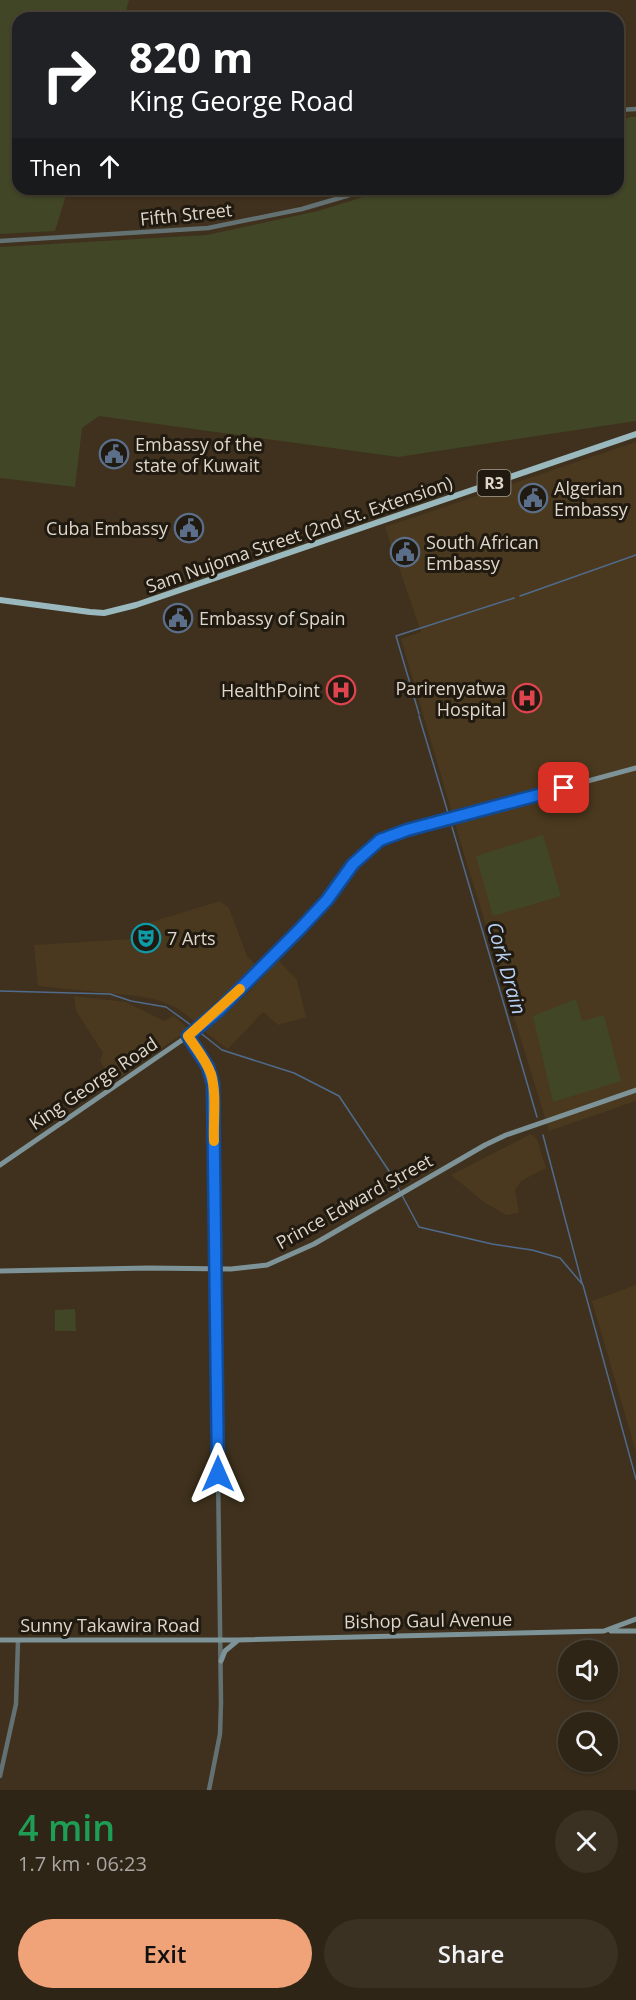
<!DOCTYPE html>
<html lang="en">
<head>
<meta charset="utf-8">
<style>
  body { margin:0; font-family:"Open Sans",sans-serif; background:#3b3123; color:#f1f3f6; height:100vh; display:flex; flex-direction:column; font-size:22px; white-space:nowrap }
  * { box-sizing:border-box; margin:0 }
  p { font-size:20px; color:#a7a5a1 }
  .icon { flex:none; width:33px; height:33px; fill:none; stroke:currentColor; stroke-width:2; stroke-linecap:round; stroke-linejoin:round }
  .map { position:relative; height:1790px; overflow:hidden }
  .drawer { display:flex; flex-direction:column; background:#2f2516; flex:1 }
  .drawer>* { flex:none }
  .guide { position:absolute; left:12px; top:12px; width:612px; height:183px; border-radius:18px; box-shadow:0 2px 4px #0004,0 0 0 2px #4a4235; background:#202124; color:#fff; overflow:hidden }
  .controls { position:absolute; left:558px; top:1640px; display:grid; gap:12px }
  .controls a { display:grid; place-items:center; width:60px; height:60px; border-radius:50%; background:#2f2516; box-shadow:0 2px 4px #0004,0 0 0 2px #4a4235; font-size:30px }
  .pin { position:absolute; display:grid; place-items:center; width:51px; height:51px; color:#fff; margin:-26px; border-radius:12px; box-shadow:0 3px 9px #0006 }
  .me { position:absolute; width:66px; margin:-33px; rotate:0deg; stroke-linejoin:round; filter:drop-shadow(0 0 4px #0008) }
  .turn { display:flex; align-items:center; gap:21px; height:126px; padding:0 18px; font-size:27px }
  .turn .icon { width:78px; height:78px; stroke-width:2.5 }
  .turn b { display:block; font-size:42px; line-height:51px }
  .then { display:flex; align-items:center; height:57px; padding:0 18px; background:#0003; gap:12px; font-size:22px }
  .round { display:grid; place-items:center; flex:none; width:63px; height:63px; border-radius:32px; background:#3b3123 }
  .headline { display:flex; align-items:center; justify-content:space-between; height:102px; padding:0 18px }
  h1 { font-size:36px; font-weight:600; line-height:45px; color:#1e9e55 }
  .cta { display:flex; gap:12px; margin-top:auto; padding:12px 18px }
  .cta a { flex:1; height:69px; border-radius:36px; background:#f0a279; color:#111; font-size:24px; font-weight:600; line-height:69px; text-align:center }
  .cta a+a { background:#3b3123; color:#f1f3f6 }
  .map>svg:first-child { display:block }
</style>
</head>
<body>
<div class="map">
<svg width="636" height="1790" viewBox="0 0 636 1790">
  <rect width="100%" height="100%" fill="#3f311d"/>
  <path fill="#4a391e" d="M636,442V1101L549,1131L465,857L401,639L421,632L385,527Z
    M220,901L229,908L247,956L257,966L197,1023L177,1008L157,1000L138,996L38,986L34,945L132,939L138,926Z
    M278,960L297,980L306,1017L278,1025L263,1012L228,1049L205,1032L249,992Z
    M74,996L126,1002L164,1021L174,1016L189,1029L112,1083L100,1061L103,1053L76,1011Z
    M531,1134L537,1139L546,1168L521,1181L515,1190L519,1213L506,1215L484,1202L451,1175Z
    M636,1285V1452L592,1301Z"/>
  <path fill="#414627" d="M0,0H129L124,18H18V189H68L55,231L0,234Z
    M631,117H636V421L398,457L99,416L82,428L75,487L0,478V247L207,235L318,211L389,189H618V120Z
    M543,835L561,896L493,916L476,856Z
    M576,999L582,1021L604,1015L621,1081L553,1102L533,1016Z
    M75,1309L76,1331H55V1310Z"/>
  <g fill="none" stroke-linecap="round" stroke-linejoin="round">
    <path stroke="#506b8e" stroke-width="1.5" d="M520,596L636,555
      M419,714L396,636L514,598
      M419,716L448,813
      M452,827L537,1117
      M0,991L110,994L131,1001L166,1007L195,1028
      M198,1031L222,1050L294,1073L339,1096L389,1171L419,1227L492,1244L532,1250L560,1258L583,1285L636,1479
      M543,1135L582,1283"/>
    <path stroke="#637173" stroke-width="4.5" d="M618,110L636,109
      M0,241L208,228L302,209L370,189
      M188,1036L208,1067L213,1084L221,1703L220,1734L209,1790
      M0,1776L16,1704L18,1641"/>
    <path stroke="#7d9397" stroke-width="5" d="M0,1165L188,1036L203,1024C241,991 278,955 311,918C343,882 357,846 407,830L636,768
      M0,1271L148,1268L231,1269L267,1265L314,1244L485,1145L506,1135L636,1090
      M611,1631H636
      M0,1640H238L604,1631L636,1619
      M221,1661L225,1651L237,1641"/>
    <path stroke="#9ab9be" stroke-width="6" d="M0,600L90,612L104,613L136,605L636,434"/>
  </g>
  <g fill="none" stroke-linecap="round" stroke-linejoin="round">
    <g stroke="#114b97" stroke-width="15">
      <path id="route" d="M218,1474L213,1084L208,1067L188,1036L219,1010L299,930L327,900L353,864L380,840L407,830L564,788"/>
    </g>
    <use href="#route" stroke="#1a73e8" stroke-width="10"/>
    <path stroke="#f59e0b" stroke-width="10" d="M214,1141C213,1120 217,1094 211,1074C206,1060 196,1048 188,1036L240,989"/>
  </g>
  <defs>
    <g id="civic-ring" transform="scale(1.5)"><circle r="9.5" fill="#201a11" stroke="#5c6f8a" stroke-width="1.5"/><path d="M-.6-6.5H3V-4.5H.6V-3L4-1V1h2V6H-6V1h2V-1L-.6-3ZM-1.2 2.5V6h2.4V2.5Z" fill="#5c6f8a"/></g>
    <g id="hospital-ring" transform="scale(1.5)"><circle r="9.5" fill="#201a11" stroke="#e0444e" stroke-width="1.5"/><path d="M-5-5h3v3.5h4V-5h3V5h-3V1.5h-4V5h-3Z" fill="#e0444e"/></g>
    <g id="theatre-ring" transform="scale(1.5)"><circle r="9.5" fill="#201a11" stroke="#0f9aa8" stroke-width="1.5"/><path d="M-5-5.5Q0-4 5-5.5V0Q5 5 0 6Q-5 5-5 0ZM-3.3-2.5H-1v1.5H-3.3ZM1-2.5H3.3v1.5H1ZM-2.8 1Q0 5.5 2.8 1Z" fill="#0f9aa8"/></g>
  </defs>
  <g fill-rule="evenodd">
    <use href="#civic-ring" x="114" y="454"/>
    <use href="#civic-ring" x="533" y="498"/>
    <use href="#civic-ring" x="189" y="528"/>
    <use href="#civic-ring" x="405" y="552"/>
    <use href="#civic-ring" x="178" y="618"/>
    <use href="#hospital-ring" x="341" y="690"/>
    <use href="#hospital-ring" x="527" y="698"/>
    <use href="#theatre-ring" x="146" y="938"/>
  </g>
  <g text-anchor="middle" dominant-baseline="central" stroke-width="6" stroke-linejoin="round" paint-order="stroke">
    <rect fill="#201a11" stroke="#a69e92" stroke-width="1.5" x="477.5" y="470" width="33" height="26" rx="4.5"/>
    <g font-size="16" font-weight="bold" fill="#dfd7ca">
      <text x="494" y="483">R3</text>
    </g>
    <g font-size="18" fill="#dfd7ca" stroke="#201a11">
      <text transform="translate(186 214) rotate(-6)">Fifth Street</text>
      <text transform="translate(299 534) rotate(-19)">Sam Nujoma Street (2nd St. Extension)</text>
      <text transform="translate(93 1083) rotate(-34)">King George Road</text>
      <text transform="translate(354 1201) rotate(-29)">Prince Edward Street</text>
      <text transform="translate(428 1620) rotate(-1)">Bishop Gaul Avenue</text>
      <text x="110" y="1625">Sunny Takawira Road</text>
    </g>
    <g font-size="18" fill="#dfd7ca" stroke="#201a11" text-anchor="start">
      <text x="135" y="444">Embassy of the<tspan x="135" dy="21">state of Kuwait</tspan></text>
      <text x="554" y="488">Algerian<tspan x="554" dy="21">Embassy</tspan></text>
      <text x="168" y="528" text-anchor="end">Cuba Embassy</text>
      <text x="426" y="542">South African<tspan x="426" dy="21">Embassy</tspan></text>
      <text x="199" y="618">Embassy of Spain</text>
      <text x="506" y="688" text-anchor="end">Parirenyatwa<tspan x="506" dy="21">Hospital</tspan></text>
      <text x="320" y="690" text-anchor="end">HealthPoint</text>
      <text x="167" y="938">7 Arts</text>
    </g>
    <g font-size="20" font-style="italic" fill="#b8d2f6" stroke="#201a11">
      <text transform="translate(507 968) rotate(74)">Cork Drain</text>
    </g>
  </g>
</svg>
<div class="controls">
<a><svg class="icon" aria-label="sound" viewBox="0 0 24 24"><path d="M4 9h4l5-4v14l-5-4H4zM17 9q2 3 0 6"/></svg></a>
<a><svg class="icon" aria-label="search" viewBox="0 0 24 24"><circle cx="10" cy="10" r="6"/><path d="M15 15l6 6"/></svg></a>
</div>
<div class="pin" style="left:564px;top:788px;background:#d93025"><svg class="icon" aria-label="arrive" viewBox="0 0 24 24"><path d="M6 21V4h12l-3 4 3 4H6"/></svg></div>
<svg class="me" style="left:218px;top:1474px" viewBox="-20 -20 40 40"><path d="M0-17L14 15 0 8-14 15z" fill="#1a73e8" stroke="#fff" stroke-width="4"/></svg>
<div class="guide">
<div class="turn"><svg class="icon" aria-label="right" viewBox="0 0 24 24"><path d="M7 20v-9h11M14 6l5 5-5 5"/></svg><div><b>820 m</b>King George Road</div></div>
<div class="then">Then<svg class="icon" aria-label="ahead" viewBox="0 0 24 24"><path d="M12 20V5M6 11l6-6 6 6"/></svg></div>
</div>
</div>
<section class="drawer">
<div class="headline"><div><h1>4 min</h1><p>1.7 km · 06:23</p></div><a class="round"><svg class="icon" aria-label="close" viewBox="0 0 24 24"><path d="M6 6l12 12M18 6L6 18"/></svg></a></div>
<div class="cta"><a>Exit</a><a>Share</a></div>
</section>
</body>
</html>
